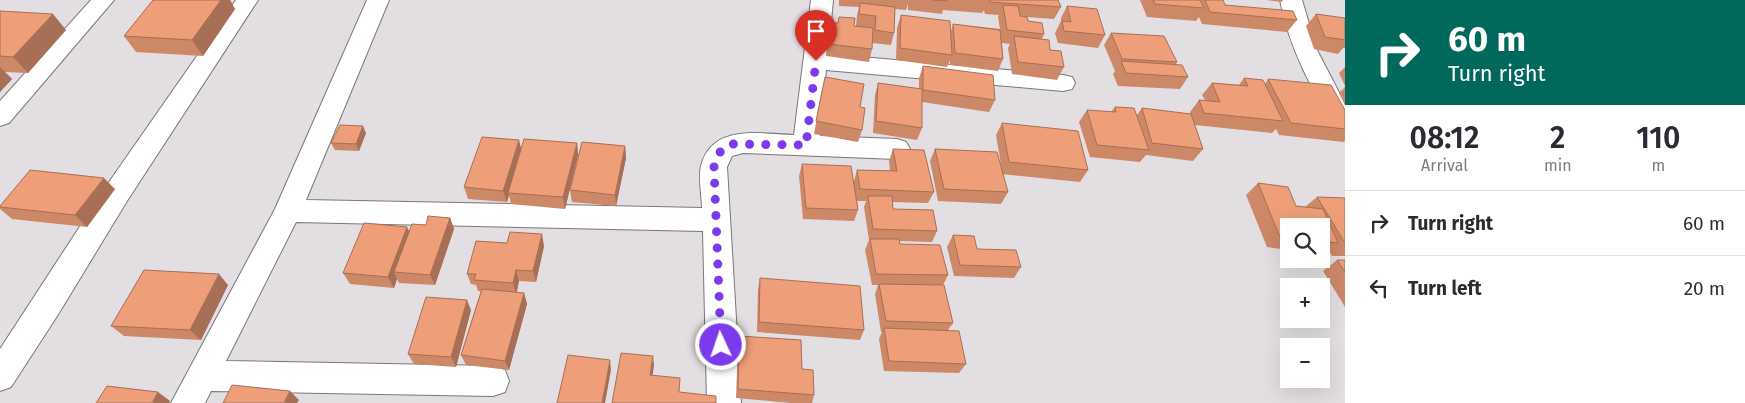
<!DOCTYPE html>
<html lang="en">
<head>
<meta charset="utf-8">
<style>
  body { margin:0; font-family:"Fira Sans",sans-serif; background:#f2f2f3; color:#2b2b33; height:100vh; display:flex; flex-direction:column; font-size:19px; white-space:nowrap }
  * { box-sizing:border-box; margin:0 }
  p { font-size:16px; color:#7c7c81 }
  .icon { flex:none; width:28px; height:28px; fill:none; stroke:currentColor; stroke-width:2; stroke-linecap:round; stroke-linejoin:round }
  .map { position:relative; flex:1; overflow:hidden }
  .side { display:flex; flex-direction:column; background:#fff; width:400px }
  .side>* { flex:none }
  .top-card { background:#00695c; color:#fff; overflow:hidden }
  .tools { position:absolute; left:1280px; top:218px; display:grid; gap:10px }
  .tools a { display:grid; place-items:center; width:50px; height:50px; border-radius:0px; background:#fff; box-shadow:0 5px 20px #0002; font-size:25px }
  .pin { position:absolute; display:grid; place-items:center; width:42px; height:42px; color:#fff; margin:-51px -21px; border-radius:50% 50% 50% 0; rotate:-45deg; box-shadow:0 0 5px #0007 }
  .pin .icon { rotate:45deg }
  .me { position:absolute; width:55px; margin:-28px; rotate:357deg; stroke-linejoin:round; filter:drop-shadow(0 0 4px #0008) }
  .turn { display:flex; align-items:center; gap:18px; height:105px; padding:0 20px; font-size:22px }
  .turn .icon { width:65px; height:65px; stroke-width:2.5 }
  .turn b { display:block; font-size:35px; line-height:42px }
  .eta { display:flex; justify-content:space-evenly; align-items:center; height:85px; text-align:center }
  .eta b { font-size:30px; font-weight:600; line-height:35px }
  ul { padding:0; list-style:none }
  li { display:flex; align-items:center; gap:15px; height:65px; padding:0 20px; border-top:1px solid #e1e1e2 }
  li div { flex:1 }
  li b { display:block; font-size:19px }
  li em { font-style:normal }
  main { display:flex; flex:1; min-height:0 }
  .map>svg:first-child { display:block }
</style>
</head>
<body>
<main>
<div class="map">
<svg width="1345" height="403" viewBox="0 0 1345 403">
  <rect width="100%" height="100%" fill="#e2dee1"/>
  <g fill="none" stroke-linecap="round" stroke-linejoin="round">
    <g stroke="#7a777a" stroke-width="2">
      <path id="street" d="M91,0H114L9,123L0,126V101Z
        M236,0H258L127,201L59,313L11,387L0,391V349L107,185Z
        M367,0H389L306,200L702,208C702,196 698,178 701,166C712,123 761,134 794,135L811,0H833L828,54L1063,75L1072,77L1075,83L1072,89L1063,91L826,70L820,136L897,139L906,142L910,149L906,156L897,159L743,153L732,156L727,167L741,403H707L703,231L296,222L226,361L493,366L505,370L509,381L505,392L493,396L211,391L205,403H171L275,209Z
        M1280,0H1302L1317,50L1345,104V134L1336,131C1312,89 1289,48 1280,0Z"/>
    </g>
    <use href="#street" fill="#fff" fill-rule="evenodd"/>
  </g>
  <path fill="#cd8868" d="M153,0H230L235,9L203,56L136,52L124,36Z
    M839,0H1058L1061,7L1054,19L1027,17L1028,21L1044,34L1042,39L1064,67L1057,80L1012,74L1008,48L1010,44L1002,43L1003,59L998,71L950,65V60L947,67L896,60L897,28L901,15L951,31L953,24L1000,29L998,17L999,15L985,14L984,10L982,13L943,10L942,14L908,10V4L906,10L895,9L894,33L891,45L872,43V49L869,62L826,56L828,35L830,23H838L839,17L854,26H856L857,15L859,7L839,6Z
    M1140,0H1223L1225,5L1297,20L1287,32L1202,24L1199,17L1196,21L1147,17Z
    M1267,0H1283L1282,2Z
    M1067,6L1105,35L1098,48L1058,43L1055,33L1061,21V18Z
    M0,11L66,30L28,73L5,72L12,79L0,92Z
    M1316,14L1345,18V48H1343L1338,54L1314,49L1306,26Z
    M1111,33L1177,62L1176,64L1188,77L1180,89L1118,86L1113,74L1115,71L1104,45Z
    M923,66L995,100L989,112L922,102V128L917,140L873,133L875,95L878,83L919,89V78Z
    M1345,67V86L1339,73Z
    M1244,78L1265,84L1268,79L1345,110V140L1344,142L1279,135L1276,129L1272,133L1195,125L1203,149L1193,161L1146,155L1140,162L1090,157L1079,122L1087,110L1111,112L1115,107L1137,115L1142,108L1190,114V112L1199,100H1205L1202,95L1212,83L1239,85Z
    M1345,87V105L1339,93Z
    M822,89L860,107L862,130L858,142L814,134Z
    M1002,123L1088,170L1080,182L1002,174L1008,192L1001,204L938,201L930,161L935,149L1002,171L996,135Z
    M366,133L359,151L335,150L331,143Z
    M577,143L578,155L565,209L511,204L509,195L507,202L468,199L464,187Z
    M625,146L626,158L616,206L572,202L570,190Z
    M893,149L934,192L928,203L892,202L893,209L937,231L932,242L899,241L900,244L948,275L943,285L953,323L948,330L966,364L959,373L884,371L879,339L882,332H881L875,294L878,285H872L865,250L869,240L864,207L866,201H857L858,210L854,221L803,219L799,176L802,164L854,181L857,170L890,171L889,161Z
    M1258,183L1296,206L1305,207L1317,197L1345,198V256H1332L1329,251L1325,254H1321V226H1289V250L1267,247L1246,195Z
    M115,189L87,227L12,219L0,209V206Z
    M450,218L454,229L435,285L399,283L397,279L394,288L350,284L343,273L409,231L426,225Z
    M953,235L977,249L1021,267L1014,278L954,276L947,247Z
    M544,246L536,282L519,281L517,292L524,293L527,304L509,370L466,365L461,355L481,291H478L476,285L471,284L467,274Z
    M1337,260H1345V307L1323,271Z
    M760,278L864,330L860,340L757,332L758,289Z
    M228,285L201,340L124,336L111,326Z
    M471,310L456,367L414,364L408,354Z
    M739,336L814,395L812,403H791L736,398L738,346Z"/>
  <path fill="#a76f55" d="M221,0H230L235,9L203,56L192,40Z
    M53,14L66,30L28,73L13,57Z
    M0,67L12,79L0,92Z
    M363,126L366,133L359,151L356,144Z
    M519,140L522,152L508,193L509,195L507,202L503,191Z
    M577,143L578,155L565,209L563,197Z
    M625,146L626,158L616,206L615,195Z
    M104,178L115,189L87,227L75,215Z
    M450,218L454,229L435,285L430,275Z
    M407,227L413,239L394,272L397,279L394,288L388,277Z
    M542,234L544,246L536,282L533,271Z
    M516,270L519,281L516,294L513,283Z
    M219,274L228,285L201,340L190,330Z
    M524,293L527,304L509,370L505,361Z
    M467,300L471,310L456,367L451,357Z
    M653,356L654,366L651,385L650,375Z
    M610,360L611,370L605,403H602Z
    M290,391L299,400L297,403H284Z
    M158,392L170,401L169,403H152Z"/>
  <path fill="#ee9e79" stroke="#a76f55" d="M153,0H221L192,40L124,36Z
    M933,0H946L947,1Z
    M989,0H1058L1061,7L990,2Z
    M1153,0H1200L1204,8L1155,4Z
    M1205,0H1223L1225,5L1293,11L1297,20L1210,12Z
    M860,3L895,7L894,33L875,30L876,16L859,14Z
    M1003,5L1018,6L1020,16L1027,17L1028,21L1042,23L1044,34L1007,30Z
    M1067,6L1097,9L1105,35L1064,31L1062,21L1071,22Z
    M0,11L53,14L13,57L0,56Z
    M1316,14L1345,18V40L1325,37Z
    M901,15L950,21L952,55L900,48Z
    M839,17L855,18L854,26L873,28L872,49L828,44L830,23H838Z
    M953,24L1000,30L1003,59L955,53Z
    M1111,33L1164,36L1177,62L1122,59Z
    M1014,36L1049,40L1050,50L1061,51L1064,67L1018,62Z
    M1121,61L1182,65L1188,77L1126,73Z
    M923,66L993,75L995,100L923,90Z
    M825,77L864,84L860,107L865,108L862,130L816,121Z
    M1244,78L1263,80L1283,121L1204,113L1199,100L1220,102L1212,83L1248,86Z
    M1268,79L1331,85L1345,110V129L1291,123Z
    M878,83L922,89V128L876,121Z
    M1115,107L1134,108L1149,150L1097,145L1087,110L1116,112Z
    M1142,108L1191,114L1203,149L1152,143Z
    M1002,123L1078,131L1088,170L1009,162Z
    M340,125L363,126L356,144L331,143Z
    M482,137L519,140L503,191L464,187Z
    M524,139L577,143L563,197L508,193Z
    M582,142L625,146L615,195L570,190Z
    M893,149L924,150L934,192L860,189L857,170L897,171Z
    M935,149L997,152L1008,192L944,189Z
    M802,164L851,166L858,210L806,208Z
    M30,170L104,178L75,215L0,207V206Z
    M1258,183L1288,187L1296,206L1323,209L1338,243L1321,241V226H1289V237L1279,235Z
    M868,196H892L893,209L933,210L937,231L873,229Z
    M1317,197L1345,198V243Z
    M428,216L450,218L430,275L394,272L412,224L426,225Z
    M364,223L407,227L388,277L343,273Z
    M510,232L542,234L533,271L516,270L513,283L474,280L476,274H467L476,241L507,243Z
    M953,235L974,236L977,249L1016,250L1021,267L960,265Z
    M870,239H899L900,244L940,245L948,275L876,274Z
    M1337,260H1345V272Z
    M144,270L219,274L190,330L111,326Z
    M760,278L860,286L864,330L759,322Z
    M879,284L944,285L953,323L886,321Z
    M482,289L524,293L505,361L461,355Z
    M426,297L467,300L451,357L408,354Z
    M884,328L959,331L966,364L889,361Z
    M739,336L801,340L802,369L813,370L814,395L738,389Z
    M621,353L653,356L650,375L680,378L679,392L716,396V403H612Z
    M568,355L610,360L602,403H557Z
    M232,385L290,391L284,403H223Z
    M107,386L158,392L152,403H96Z"/>
  <g fill="none" stroke-linecap="round" stroke-linejoin="round">
    <path stroke="#7c3aed" stroke-width="9" stroke-dasharray="0 16.2" d="M721,345L714,167L721,150L731,144L806,145L816,61"/>
  </g>
</svg>
<div class="tools">
<a><svg class="icon" aria-label="search" viewBox="0 0 24 24"><circle cx="10" cy="10" r="6"/><path d="M15 15l6 6"/></svg></a>
<a>+</a>
<a>−</a>
</div>
<div class="pin" style="left:816px;top:61px;background:#d93025"><svg class="icon" aria-label="arrive" viewBox="0 0 24 24"><path d="M6 21V4h12l-3 4 3 4H6"/></svg></div>
<svg class="me" style="left:721px;top:345px" viewBox="-20 -20 40 40"><circle r="17" fill="#7c3aed" stroke="#fff" stroke-width="3"/><path d="M0-11L8 9 0 5-8 9z" fill="#fff"/></svg>
</div>
<section class="side">
<div class="top-card">
<div class="turn"><svg class="icon" aria-label="right" viewBox="0 0 24 24"><path d="M7 20v-9h11M14 6l5 5-5 5"/></svg><div><b>60 m</b>Turn right</div></div>
</div>
<div class="eta">
<div><b>08:12</b><p>Arrival</p></div>
<div><b>2</b><p>min</p></div>
<div><b>110</b><p>m</p></div>
</div>
<ul>
<li><svg class="icon" aria-label="right" viewBox="0 0 24 24"><path d="M7 20v-9h11M14 6l5 5-5 5"/></svg><div><b>Turn right</b></div><em>60 m</em></li>
<li><svg class="icon" aria-label="left" viewBox="0 0 24 24"><path d="M17 20v-9H6M10 6l-5 5 5 5"/></svg><div><b>Turn left</b></div><em>20 m</em></li>
</ul>
</section>
</main>
</body>
</html>
